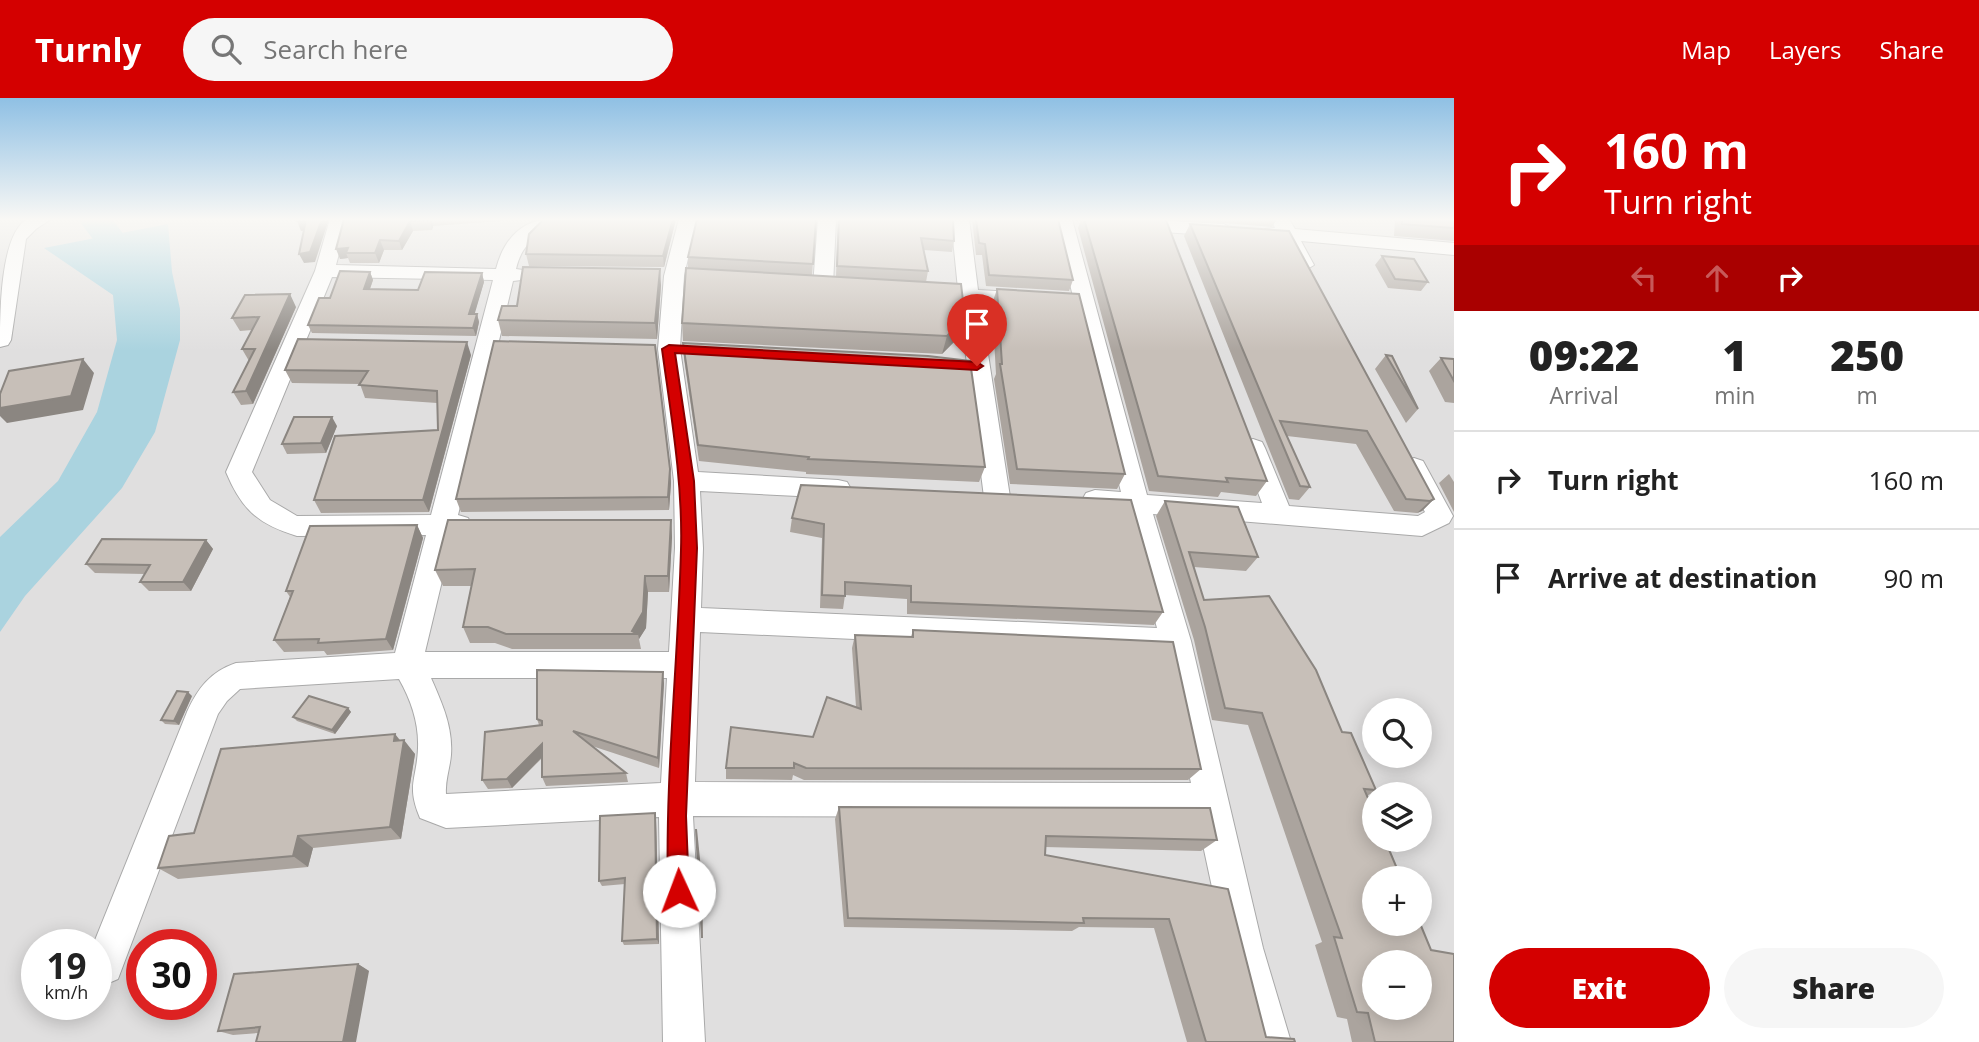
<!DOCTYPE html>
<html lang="en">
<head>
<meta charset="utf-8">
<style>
  body { margin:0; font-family:"Open Sans",sans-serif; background:#f6f6f6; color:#222; height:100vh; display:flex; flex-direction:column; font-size:26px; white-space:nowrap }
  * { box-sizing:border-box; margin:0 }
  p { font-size:23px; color:#767676 }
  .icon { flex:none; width:38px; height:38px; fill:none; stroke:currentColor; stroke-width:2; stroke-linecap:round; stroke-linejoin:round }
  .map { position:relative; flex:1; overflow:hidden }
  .panel { display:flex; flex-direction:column; background:#fff; width:525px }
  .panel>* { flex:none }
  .banner { background:#d40000; color:#fff; overflow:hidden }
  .buttons { position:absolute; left:1362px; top:600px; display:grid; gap:14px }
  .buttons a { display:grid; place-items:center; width:70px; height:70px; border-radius:50%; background:#fff; box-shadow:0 4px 18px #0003; font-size:35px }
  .speed { position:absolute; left:21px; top:831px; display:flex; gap:14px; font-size:35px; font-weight:700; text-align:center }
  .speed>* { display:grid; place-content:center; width:91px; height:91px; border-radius:50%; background:#fff; box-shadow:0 4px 18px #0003; line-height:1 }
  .speed small { font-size:18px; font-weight:400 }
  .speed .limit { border:10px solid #d22; background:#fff; color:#111 }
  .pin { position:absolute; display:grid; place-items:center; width:60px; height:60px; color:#fff; margin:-72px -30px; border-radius:50% 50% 50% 0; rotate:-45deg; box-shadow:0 0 7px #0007 }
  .pin .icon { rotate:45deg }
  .me { position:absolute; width:77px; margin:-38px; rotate:358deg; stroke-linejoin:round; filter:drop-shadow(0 0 5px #0008) }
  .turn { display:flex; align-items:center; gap:24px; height:147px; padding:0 35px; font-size:32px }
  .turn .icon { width:91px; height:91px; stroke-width:2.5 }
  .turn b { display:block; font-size:49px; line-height:60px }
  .lanes { display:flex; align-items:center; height:66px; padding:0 35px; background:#0003; justify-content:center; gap:35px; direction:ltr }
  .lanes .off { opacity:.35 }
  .eta { display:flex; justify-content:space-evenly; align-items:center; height:119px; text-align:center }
  .eta b { font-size:42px; font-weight:800; line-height:49px }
  .button { display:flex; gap:14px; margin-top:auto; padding:14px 35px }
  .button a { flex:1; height:80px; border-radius:42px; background:#d40000; color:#fff; font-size:28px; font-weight:800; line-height:80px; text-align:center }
  .button a+a { background:#f6f6f6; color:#222 }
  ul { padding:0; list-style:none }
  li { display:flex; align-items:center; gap:21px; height:98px; padding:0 35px; border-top:2px solid #e0e0e0 }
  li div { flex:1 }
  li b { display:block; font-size:26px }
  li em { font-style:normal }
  header { display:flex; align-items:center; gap:42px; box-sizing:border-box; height:98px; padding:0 35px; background:#d40000; color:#fff }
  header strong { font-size:33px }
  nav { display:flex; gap:38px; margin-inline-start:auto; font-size:24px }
  .search { width:490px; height:63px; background:#f6f6f6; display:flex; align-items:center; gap:18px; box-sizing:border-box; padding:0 24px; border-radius:38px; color:#767676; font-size:26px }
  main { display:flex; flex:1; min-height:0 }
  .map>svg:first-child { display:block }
</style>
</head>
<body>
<header>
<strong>Turnly</strong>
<div class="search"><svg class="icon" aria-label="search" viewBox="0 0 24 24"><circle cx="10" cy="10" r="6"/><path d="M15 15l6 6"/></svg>Search here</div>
<nav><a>Map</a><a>Layers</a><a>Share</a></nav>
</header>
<main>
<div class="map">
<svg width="1454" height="944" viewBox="0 0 1454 944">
  <rect width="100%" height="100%" fill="#f2efe9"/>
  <path fill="#e0dfdf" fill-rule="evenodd" d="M0,121H1454V944H0ZM1374,612H1419V658H1374ZM1374,696H1419V742H1374ZM1374,780H1419V826H1374ZM37,847H96V906H37ZM142,847H201V906H142ZM1374,864H1419V910H1374Z"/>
  <path fill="#aad3df" d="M168,126L172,174L180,211V242L155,334L122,390L25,498L0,534V439L58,383L97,314L117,242L113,197L44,150Z"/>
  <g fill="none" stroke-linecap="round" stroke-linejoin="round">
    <path fill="#aad3df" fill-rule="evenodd" d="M78,121H112L147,167L160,198L155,206L142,209L129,206L112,167Z"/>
    <g stroke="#a9a9a9" stroke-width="2">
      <path id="street" d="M27,121H51L36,131L26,141L11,242L8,247L0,249C0,215 0,137 27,121Z
        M330,121H348L336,167L496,171C504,140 523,120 555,121C538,142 523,141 516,171L530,173L533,177L530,181L513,183L458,417L468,420L472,427L468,434L453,437L425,554H669L675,450L674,383L658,251L664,178L679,121H697L684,178L680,251L698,374L838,382L847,384L851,391L847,398L838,400L700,393L703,450L701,510L1157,530L1126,414L1086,409L1082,402L1086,395L1095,392L1121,394L1054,121H1072L1147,397L1262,405L1241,350L1244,344L1253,341L1262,344L1265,350L1289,408L1418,418L1425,414L1401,369L1405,363L1414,360L1423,363L1453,418L1449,425L1422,438L1153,416L1191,543L1263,850L1291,944H1249L1225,850L1197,719L693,718L705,944H663L659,719L446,730L420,720C406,687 417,681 418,650C419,625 411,602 399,581L240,591L227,603L218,616L118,881L104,887L96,883V847H93L187,614C198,590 210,574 236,565L395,555L426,437L297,438C258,426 242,412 226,374L315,173ZM332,179L493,182L431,417L297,418L270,402L252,374ZM700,534L1164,555L1191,685L695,684ZM431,580H667L661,685L446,696C445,682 450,670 451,657C453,629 442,605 431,580Z
        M818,121H836L833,188L830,192H816L813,188Z
        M951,121H969L978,192L1033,195L1040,197L1043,201L1040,205L1033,207L980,204L1010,399L1006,406L997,408L988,406L984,399L959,203L920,199L917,195L920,191H958Z
        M1137,121L1224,126L1233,132L1224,138L1132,132L1123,126L1126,122Z
        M1271,121H1289L1295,131L1454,145V157L1301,143L1314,167L1304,173L1297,171L1281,141L1265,139L1263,135L1265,131L1275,130Z"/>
    </g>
    <use href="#street" fill="#fff" fill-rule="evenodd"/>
  </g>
  <path fill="#aba49e" d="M344,121H502L501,123L433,128L432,132L413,133L402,152H384L379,165H350L348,160L340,161Z
    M544,121H676L664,169L529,168L526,156Z
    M816,121L812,177L836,179L838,121H953L954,143L952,154L924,152L928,173L926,184L965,220L960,238L942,256L683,243L682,225L688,170V159Z
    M972,121H1058L1073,182L1069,193L986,188L982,157H976Z
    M1081,121H1146L1267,383L1256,398L1221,394L1218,399L1149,393L1078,130Z
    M1176,121H1277L1272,129Z
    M1395,121H1454V143L1394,138Z
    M1190,126L1434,401L1422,413L1417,415L1394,413L1356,346L1287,338L1310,389L1299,402L1289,401L1184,138Z
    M1382,158L1428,184L1421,193L1388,190L1375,167Z
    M370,174L373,182L370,191L418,192L482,175L484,184L474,216H477L479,224L476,238L312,235L308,227L330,200Z
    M661,187L657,241L502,238L498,222L517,208Z
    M997,191L1125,376L1117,391L1010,386L994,281L996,276L992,206Z
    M296,209L253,306L241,307L233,294L249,263L242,251L252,232L240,233L232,220Z
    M683,245L985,369L979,384L806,376V374L699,363L684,261Z
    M471,257L429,414L321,415L314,402L438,332L437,305L365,300L360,286L292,285L285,272Z
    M1386,257L1418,311L1406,325L1375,271Z
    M1441,260L1454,261V305L1445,304L1429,273Z
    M337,328L326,355L287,356L282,346Z
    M670,371L671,385L669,412L461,414L456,401Z
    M1449,376L1454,384V414L1439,385Z
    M801,387L1163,514L1154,527L907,516V501L845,497L843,511L820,510L822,440L790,434L792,420Z
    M1165,403L1258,459L1246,473L1194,469L1204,502L1342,634L1376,692L1367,698L1454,944H1352L1347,921L1337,919L1315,847L1322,844L1248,627L1212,622L1194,542L1156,418Z
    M671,422L672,439L669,494H648L646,530L639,541L641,551H512L495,545H470L463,529L472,488H443L435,472Z
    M417,427L423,440L393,552L327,557L324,553L284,554L274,542L290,499L286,493Z
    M206,442L213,451L191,493H149L140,484L145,476L95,475L86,466Z
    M913,532L1201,671L1188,682H804L793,677L792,682L726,681V670L813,639L856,609L852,550L855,537L911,539Z
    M664,585L659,670L592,648L626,675L628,684L546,688L542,679V660L512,690L488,691L482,682L539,627L537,621Z
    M192,598L179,627L165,626L161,622Z
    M348,610L351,614L335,636L297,623L293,619Z
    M395,636L400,642L415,656L401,741L313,750L308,769L178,781L158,770Z
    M839,709L1217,742L1201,753L1045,749V757L1228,791L1266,939L1295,944H1187L1154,830L1079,829L1072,833L844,829L835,721Z
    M655,715L656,722L659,846L624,847L622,843L625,786L602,788L599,783Z
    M358,866L369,873L258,935L233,937L218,933Z"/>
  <path fill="#8b8681" d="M322,121H329L315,164L304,165L299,156Z
    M430,121H431L433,128L432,132Z
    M673,121H676L664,169L663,158Z
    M306,122L310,132L301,133L297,123Z
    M410,123L413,133L402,152L399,143Z
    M380,142L384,152L379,165L375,155Z
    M348,150L346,155L348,160L340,161L336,151Z
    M660,171L661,187L657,241L655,225Z
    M370,174L373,182L367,199L364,191Z
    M482,175L484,184L472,225L469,216Z
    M290,196L296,209L253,306L246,293Z
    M477,216L479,224L476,238L473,230Z
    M965,220L960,238L942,256L947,238Z
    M467,244L471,257L429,414L423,402Z
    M83,261L94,275L83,312L7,325L0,318V310Z
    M332,319L337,328L326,355L321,345Z
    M670,371L671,385L669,412L668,399Z
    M1434,401L1422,413L1417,415L1430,403Z
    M671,422L672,439L669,494L668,478Z
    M417,427L423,440L393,552L386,541Z
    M206,442L213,451L191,493L183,484Z
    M645,478L648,494L646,530L639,541L638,536L632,533Z
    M663,574L664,585L659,670L658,660Z
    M188,594L192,598L179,627L174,623Z
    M348,610L351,614L335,636L332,632Z
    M395,636L403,647L404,642L415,656L401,741L390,729Z
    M542,646L546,655L512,690L507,681Z
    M655,715L656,722L659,846L657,841Z
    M298,738L313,750L308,769L293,758Z
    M358,866L369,873L356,944H343Z"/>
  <path fill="#c7bfb8" stroke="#8b8681" stroke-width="2" fill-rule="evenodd" d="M297,121H322L310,154L299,156L306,122L297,123Z
    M344,121H430L429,122L410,123L399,143L380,142L375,155H346L348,150L336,151Z
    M544,121H673L663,158L526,156L529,136Z
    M697,121H816L813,166L688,159Z
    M839,121H953L954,143L921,140L928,173L837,168Z
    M976,121H1058L1073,182L989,177L985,146L979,145Z
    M1084,121H1146L1166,122L1267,383L1226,380L1228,384L1158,378Z
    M1402,121H1454V130L1402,126Z
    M1190,126L1289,133L1434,401L1430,403L1406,401L1367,333L1280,323L1310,389L1300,388Z
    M1382,158L1414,161L1428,184L1395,181Z
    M523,169L660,171L655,225L498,222L502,208H517Z
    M686,170L961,186L965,220L947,238L682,225Z
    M340,173L370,174L364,191L418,192L425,174L482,175L469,216H477L473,230L308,227L319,200H330Z
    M997,191L1079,196L1125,376L1017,371L1000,266H1002Z
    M290,196L246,293L233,294L255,251H242L259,219L232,220L245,197Z
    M298,241L467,244L423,402H314L335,338L438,332L437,293L359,287L368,273L285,272Z
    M494,243L655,247L670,371L668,399L456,401Z
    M683,245L928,258L970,263L985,369L808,361L809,359L698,347Z
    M1386,257L1392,258L1418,311Z
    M1441,260L1454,261V283Z
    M83,261L71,298L0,310V296L9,273Z
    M294,319H332L321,345L282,346Z
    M801,387L1131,402L1163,514L911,504V488L845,484V498L822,497L824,426L792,420Z
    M1165,403L1238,409L1258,459L1189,454L1204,502L1269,498L1316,572L1342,634L1351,635L1376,692L1364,691L1374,714V742H1385L1401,780H1374V826H1419V823L1431,852L1454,856V944H1375L1368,915L1357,914L1334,839L1342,840L1262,615L1225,610L1205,529ZM1374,864H1419V910H1374Z
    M448,422H671L668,478H645L643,514L632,533L638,536H506L488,529H463L475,471L435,472Z
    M417,427L386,541L318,545L319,541L274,542L293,493H286L310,428Z
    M102,441L206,442L183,484H140L150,467L86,466Z
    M913,532L1173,544L1201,671L806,670L794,665V670H726L731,629L813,639L827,599L861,611L855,537L913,539Z
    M537,572L663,574L658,660L573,633L626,675L542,679V646L507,681L482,682L485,634L542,627V623L537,621Z
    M177,593L188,594L174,623L161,622Z
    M309,598L348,610L332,632L293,619Z
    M395,636L394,643L404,642L390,729L298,738L293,758L158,770L169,738L194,735L221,651Z
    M839,709L1210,710L1217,742L1046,738L1045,757L1228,791L1266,939L1294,941L1295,944H1206L1169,821L1083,820L1084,825L848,820Z
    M655,715L657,841L622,843L625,780L599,783L600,718Z
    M696,731L701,781L702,840Z
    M358,866L343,944H256L260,929L218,933L234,876Z"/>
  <linearGradient id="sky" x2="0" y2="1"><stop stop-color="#8fc0e4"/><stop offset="0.48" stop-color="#f9f8f5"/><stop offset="1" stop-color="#f9f8f5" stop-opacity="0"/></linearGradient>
  <rect width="1454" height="253" fill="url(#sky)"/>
  <path fill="#d40000" stroke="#8a0000" stroke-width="2" d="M669,247L977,264L983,268L977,272L675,255L694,383L697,450L686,718L689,793L686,801L679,804L671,801L668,793C665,679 678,566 681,452C683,385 671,317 662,251Z"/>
</svg>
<div class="buttons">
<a><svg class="icon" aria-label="search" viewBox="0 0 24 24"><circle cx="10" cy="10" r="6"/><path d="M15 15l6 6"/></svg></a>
<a><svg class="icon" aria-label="layers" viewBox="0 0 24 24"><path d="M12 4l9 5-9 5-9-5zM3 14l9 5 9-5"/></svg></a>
<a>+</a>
<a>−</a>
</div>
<div class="speed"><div>19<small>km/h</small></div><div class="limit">30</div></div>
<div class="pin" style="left:977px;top:268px;background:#d93025"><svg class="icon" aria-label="arrive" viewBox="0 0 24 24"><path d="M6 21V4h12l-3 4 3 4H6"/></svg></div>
<svg class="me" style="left:679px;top:793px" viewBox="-20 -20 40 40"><circle r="19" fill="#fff"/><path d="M0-13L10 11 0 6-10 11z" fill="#d40000"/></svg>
</div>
<section class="panel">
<div class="banner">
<div class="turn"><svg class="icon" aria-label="right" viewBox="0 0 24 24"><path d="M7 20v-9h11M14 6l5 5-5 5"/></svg><div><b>160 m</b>Turn right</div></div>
<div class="lanes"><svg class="icon off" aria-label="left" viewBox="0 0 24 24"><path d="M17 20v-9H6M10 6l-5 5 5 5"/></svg><svg class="icon off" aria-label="ahead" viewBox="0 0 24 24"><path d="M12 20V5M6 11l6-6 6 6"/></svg><svg class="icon" aria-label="right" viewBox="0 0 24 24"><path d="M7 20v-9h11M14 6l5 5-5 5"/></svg></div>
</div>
<div class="eta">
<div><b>09:22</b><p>Arrival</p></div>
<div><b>1</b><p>min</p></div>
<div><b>250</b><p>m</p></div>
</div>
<ul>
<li><svg class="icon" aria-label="right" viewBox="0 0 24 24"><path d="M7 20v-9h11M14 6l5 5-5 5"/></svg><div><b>Turn right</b></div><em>160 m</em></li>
<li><svg class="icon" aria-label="arrive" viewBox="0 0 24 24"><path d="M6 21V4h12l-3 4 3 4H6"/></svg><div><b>Arrive at destination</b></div><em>90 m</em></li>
</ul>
<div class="button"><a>Exit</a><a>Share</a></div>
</section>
</main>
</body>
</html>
